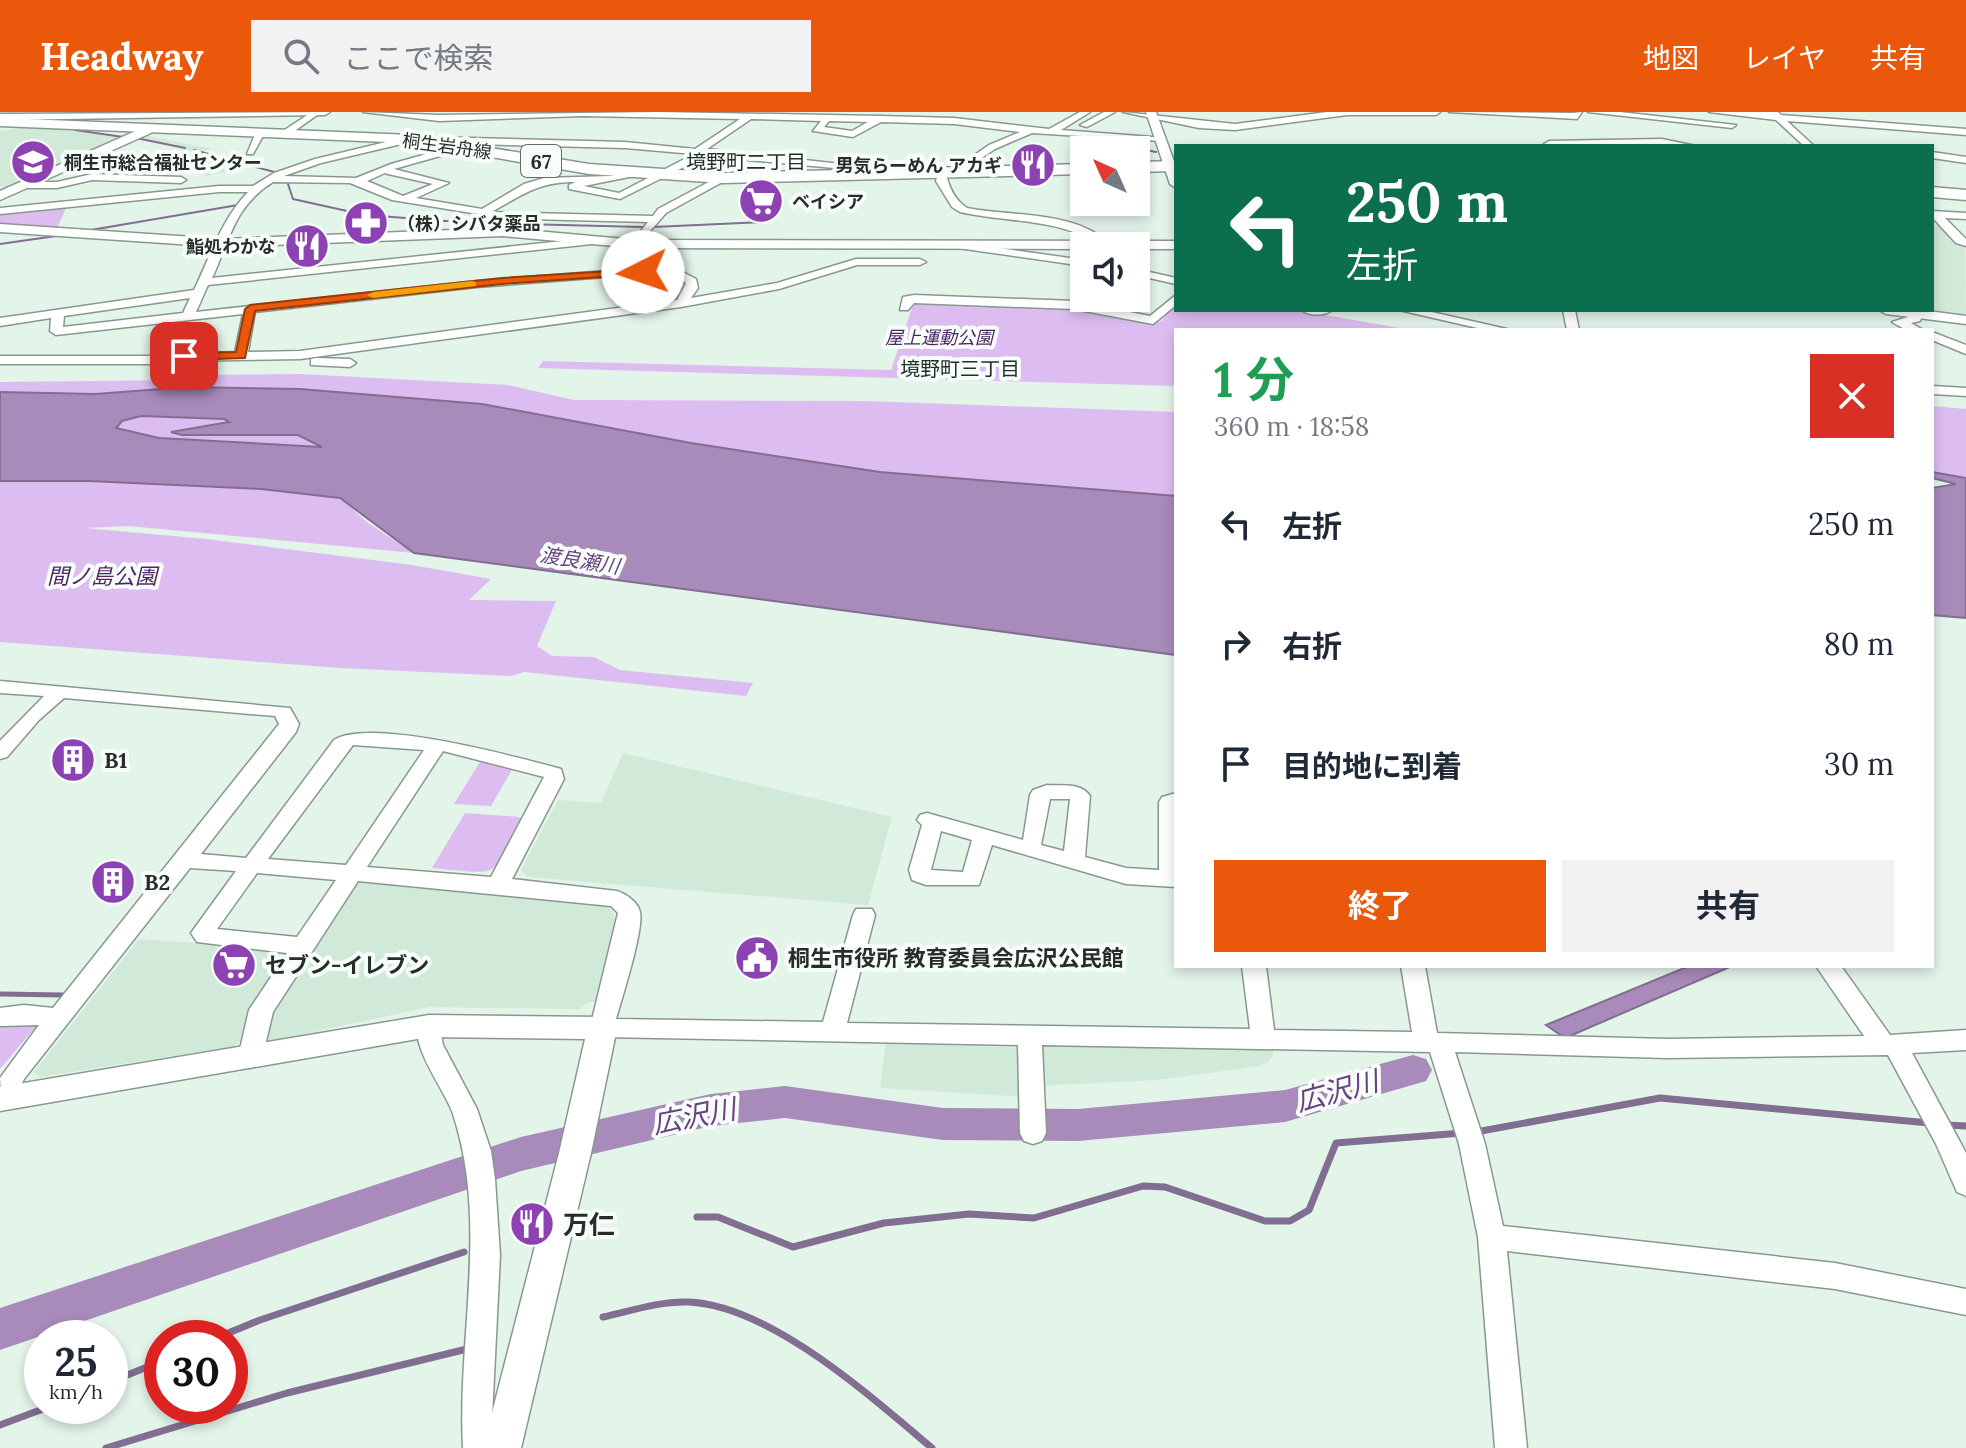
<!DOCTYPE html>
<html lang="ja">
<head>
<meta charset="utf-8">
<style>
  body { margin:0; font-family:Lora,"Noto Sans JP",serif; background:#f2f2f3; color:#1f2937; height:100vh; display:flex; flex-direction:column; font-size:30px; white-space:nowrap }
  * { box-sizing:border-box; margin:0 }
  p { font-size:26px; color:#747a83 }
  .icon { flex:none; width:44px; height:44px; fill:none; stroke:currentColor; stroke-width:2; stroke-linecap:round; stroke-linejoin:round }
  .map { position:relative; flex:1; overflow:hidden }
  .details { position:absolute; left:1174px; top:216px; width:760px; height:640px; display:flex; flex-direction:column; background:#fff; border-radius:0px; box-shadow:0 4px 12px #0003 }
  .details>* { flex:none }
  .guide { position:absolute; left:1174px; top:32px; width:760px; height:168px; border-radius:0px; box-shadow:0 4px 12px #0003; background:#0b6e4f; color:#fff; overflow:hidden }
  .needle { width:52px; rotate:315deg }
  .fabs { position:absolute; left:1070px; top:24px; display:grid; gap:16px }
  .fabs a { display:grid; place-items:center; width:80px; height:80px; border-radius:0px; background:#fff; box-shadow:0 4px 12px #0003; font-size:40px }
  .speed { position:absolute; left:24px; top:1208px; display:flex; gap:16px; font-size:40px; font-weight:700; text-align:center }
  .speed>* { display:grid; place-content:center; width:104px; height:104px; border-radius:50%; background:#fff; box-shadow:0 4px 12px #0003; line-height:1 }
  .speed small { font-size:20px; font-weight:400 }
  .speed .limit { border:12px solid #d22; background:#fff; color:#111 }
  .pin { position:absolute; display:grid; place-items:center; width:68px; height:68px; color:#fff; margin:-34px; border-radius:16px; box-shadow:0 4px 12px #0006 }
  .me { position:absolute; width:88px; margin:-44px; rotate:266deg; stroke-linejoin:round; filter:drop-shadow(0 0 6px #0008) }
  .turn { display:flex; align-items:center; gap:28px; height:168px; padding:0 40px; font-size:36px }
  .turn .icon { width:104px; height:104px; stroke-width:2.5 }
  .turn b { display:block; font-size:56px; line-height:68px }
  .round { display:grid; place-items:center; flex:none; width:84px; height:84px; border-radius:0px; background:#f2f2f3 }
  .headline { display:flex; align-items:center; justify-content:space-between; height:136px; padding:0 40px }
  h1 { font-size:48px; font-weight:700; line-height:60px; color:#1e9e55 }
  .primary-button { display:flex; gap:16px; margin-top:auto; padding:16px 40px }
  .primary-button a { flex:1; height:92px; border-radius:0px; background:#ea580c; color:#fff; font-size:32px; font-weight:700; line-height:92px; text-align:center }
  .primary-button a+a { background:#f2f2f3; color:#1f2937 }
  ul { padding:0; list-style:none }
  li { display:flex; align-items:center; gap:24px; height:120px; padding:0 40px }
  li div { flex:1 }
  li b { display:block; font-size:30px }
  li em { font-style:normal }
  header { display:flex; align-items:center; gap:48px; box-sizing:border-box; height:112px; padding:0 40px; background:#ea580c; color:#fff }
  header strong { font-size:38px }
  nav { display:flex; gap:44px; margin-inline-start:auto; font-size:28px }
  .search { width:560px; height:72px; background:#f2f2f3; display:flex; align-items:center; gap:20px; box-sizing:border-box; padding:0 28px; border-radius:0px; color:#747a83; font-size:30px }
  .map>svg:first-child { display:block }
</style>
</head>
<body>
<header>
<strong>Headway</strong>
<div class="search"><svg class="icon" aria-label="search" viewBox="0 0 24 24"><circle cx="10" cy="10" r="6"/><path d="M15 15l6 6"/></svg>ここで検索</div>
<nav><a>地図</a><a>レイヤ</a><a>共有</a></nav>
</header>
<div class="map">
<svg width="1966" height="1336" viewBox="0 0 1966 1336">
  <rect width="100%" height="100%" fill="#e3f4e9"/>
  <path fill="#d0e9d9" d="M27,15L63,17L122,26L10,76L0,75V19Z
    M144,23L213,37L193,39L248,54L208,64L148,48L185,36L138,26Z
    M1932,113L1940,114L1965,133L1966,205L1907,198H1932Z
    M623,641L892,705L868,793L527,765L521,758L558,688L601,691Z
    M361,770L593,788L605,793L612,799L617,814L599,890H589L579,897L429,895L271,929L265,923L271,898L351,775Z
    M139,827L282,837L287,845L244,926L234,934L40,965L34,960Z
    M886,931L1025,936V985L880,976Z
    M1039,934L1255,935L1273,938V943L1268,950L1259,954L1158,968L1037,974Z"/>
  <path fill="#ddbdf1" d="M67,94L57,116L0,114V99Z
    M914,190L1078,196L1148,211L1161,209L1176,191V198H1297L1411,218H1176V274L538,256L543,249L891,258Z
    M300,262L508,273L574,288L866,289L1176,300V384L880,360L691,331L482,292L300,277L188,275L95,282L0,280V270L184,268L197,263Z
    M1932,294L1966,297V366L1932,360Z
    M141,304L224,307L230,310L173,320L182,323H298L324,335L158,326L115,316L122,309Z
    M0,369H89L261,377L340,386L368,411L414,441L129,414L85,416L206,427L412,453L491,467L469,488L556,489L537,534L552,544L594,545L620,558L753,571L746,584L524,560L511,564L340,556L0,530Z
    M481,648L513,656L491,694L454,692Z
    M465,701L519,705L525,709C490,769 500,762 432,756Z
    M0,911L38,912L0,957Z"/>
  <path fill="#a88abb" stroke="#816e90" stroke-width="2" fill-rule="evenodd" d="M188,275L300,277L482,292L691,331L880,360L1176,384V543L414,441L340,386L261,377L89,369H0V280L95,282ZM141,304L224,307L229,310L171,320L182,323H298L322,335L159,326L116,316L122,309Z
    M1932,360L1966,366V506L1932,503V376L1956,372L1932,366Z
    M1689,854H1732L1565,926L1546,913Z"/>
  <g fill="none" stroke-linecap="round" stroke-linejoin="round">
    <path stroke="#816e90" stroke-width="2" d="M75,18L123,25
      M136,26L185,36
      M1095,28L1156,40
      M194,38L278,61
      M287,69L293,87L365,103L528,115
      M522,112L643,115
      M653,115L765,110
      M85,119L238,93
      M0,132L56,124"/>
    <path stroke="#816e90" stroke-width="5" d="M0,882L63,883"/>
    <path stroke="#816e90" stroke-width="7" d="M1947,1013L1966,1014
      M1476,1020L1660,986L1929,1011
      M697,1105H718L793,1135L884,1111L969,1102L1034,1106L1143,1074L1165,1075L1265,1109H1290L1309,1098L1336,1031L1462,1021
      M603,1205C630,1199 660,1189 688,1190C770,1193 871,1285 932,1336
      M216,1226L260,1208L464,1140
      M110,1270L162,1249
      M0,1313L51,1294
      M106,1336L287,1281L471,1236"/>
    <path fill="#a88abb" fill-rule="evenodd" d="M1413,943L1426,947L1432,958L1426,969L1285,1010L1078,1029L943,1028L785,1006L711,1014L521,1059L0,1238V1196L521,1025L711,982L785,974L943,996L1078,997L1285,978Z"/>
    <g stroke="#88988e" stroke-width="3">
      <path id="minor" d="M312,0L320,1L286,25H280V21Z
        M363,0L439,3L658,0L880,4L954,6L1049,17L1080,0H1090L1061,18L1165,26L1160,29L1032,21L995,37L956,63L953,58L989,33L1020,20L954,12L881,10L853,25L813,19L821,9L751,7L707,37L913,60L908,63L706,44L620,87L569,77V73L575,70C537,70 523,83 491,100L653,104L658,97L720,64H726V68L666,101L636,135L631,132L648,110L483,106L478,102L392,88L350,71L273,70C234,94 230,128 212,166L592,126L597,129L592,132L208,173L196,200L477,169L659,155L677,157L696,167L698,176L691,186L777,171L856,147H920L926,150L920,153H857L779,177L681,195L300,247L166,249L160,252H0V244H147L235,240L243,202L56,223L50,219L51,206L0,214V206L194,178C211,143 221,108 248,80H219L0,102V96L219,74H253L274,61L315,47L411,24L414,29L321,51L284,64L356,66L391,52L462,32L465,37L394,57L449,71L416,86L482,97L524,72L544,66L610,64L634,60V64L584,74L619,81L694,42L625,36L430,31L425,28L430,25L625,30L695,37L740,7L583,4L439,9ZM829,9L868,10L852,19L824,15ZM385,61L388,62L433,72L403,84L367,69ZM659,161L671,162L686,171L677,188L300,239L248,240L255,200L477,175ZM190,186L183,201L63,215L64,204Z
        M1104,0H1115L1087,15L1080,13Z
        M1123,0L1235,12L1327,0H1440L1436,3H1347L1235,18L1199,16Z
        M1449,0L1573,1L1582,0L1577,7Z
        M1588,0H1620L1736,13L1732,16Z
        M1709,0H1778L1781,3L1966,17V23L1787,9L1814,34H1804L1776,8Z
        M256,20L264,22L253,42H247Z
        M1662,27L1696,34L1544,32L1549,29Z
        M1932,40L1966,45V51L1932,46Z
        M939,58H945C948,72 953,87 967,96C1013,105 1076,98 1111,133L1100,134C1060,105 1007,111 960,100L952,95L936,69Z
        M92,62L181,65L186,68L181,71L92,68L57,76H26L21,73L26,70H57Z
        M1932,99L1966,101V107L1945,106L1966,127V134L1956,131L1932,105Z
        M955,130L1084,148V154L951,135V131Z
        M1136,157L1176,166V172L1136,163Z
        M914,183L1074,189L1150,204L1176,183V193L1153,212L1074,197L914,191L908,198H900L903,185Z
        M1302,198H1332C1326,204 1308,204 1302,198Z
        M1399,198H1423L1511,218H1486Z
        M1563,198H1575L1579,218H1567Z
        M1913,199L1923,202L1920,209L1911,211L1923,218H1906L1892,210L1911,204Z
        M1932,220L1966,233V242L1932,228Z
        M316,246L350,247L356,251L350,255L311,253V247Z
        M1932,274L1966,276V284L1932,282Z
        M0,569L290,596L299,612L296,620L201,742L246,746L334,628C371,605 517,645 561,657L564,667L512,767L617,779C626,782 638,790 640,800C644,817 622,886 616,907L823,910L853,803L856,797H872L875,803L847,911L1250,917L1242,854H1266L1274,918L1412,920L1401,854H1425L1437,921L1667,927L1864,924L1816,854H1841L1890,923L1966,918V938L1912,941L1966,1041V1084L1957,1080L1936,1032L1888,943L1667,946L1455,940L1485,1032L1503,1114L1835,1151L1966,1177V1203L1835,1177L1507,1139L1527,1336H1495L1478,1125L1459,1032L1430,940L1042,933L1046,1021L1042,1029L1033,1032L1024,1029L1020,1021L1018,933L602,925L593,923L590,916L618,801L611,794L358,769L273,900L262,946L259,953L250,956L241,953L238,946L249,898L287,841L197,830L191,821L236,759L190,756L24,967L11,994L2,997L0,966L39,913L0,914V896L24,893L53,896L279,612L275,604L64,586L39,608L7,645L0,647V629L44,584L0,581ZM353,633L424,638L346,753L268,747ZM443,639L544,665L491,765L367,755ZM257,761L336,768L297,825L217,817Z
        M1047,673C1062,674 1081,670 1090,684L1085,745L1126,756L1159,758V690L1162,685L1176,681V775L1126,772L992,733L979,773H926L912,768L909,758L922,713L917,708L920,703L927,701L1023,728L1030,683L1033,678ZM1050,687H1070L1064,739L1041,733ZM941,719L972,728L963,760L931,758Z
        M429,905L438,907L443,933L477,997L491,1039L495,1067L500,1143L492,1306L495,1336H463C457,1224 489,1112 453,1002C445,977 407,932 420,907Z"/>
    </g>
    <g stroke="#88988e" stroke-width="3">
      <path id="tertiary" d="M330,0L325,3L0,8V2Z
        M1146,0H1156L1176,55V76L1170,72Z
        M0,112L223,127L503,116L636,128L1176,129V137H1136V134H1084V137L636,136L503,124L223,135L0,120Z
        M1879,198H1921L1966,204V212L1886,202Z
        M429,903L602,905L612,908L617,916L591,1041L521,1336H483L559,1041L585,927L429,925L0,999V975Z"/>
    </g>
    <g stroke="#88988e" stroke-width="3">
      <path id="secondary" d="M147,14L153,18L151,21L0,88V79Z"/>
    </g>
    <g stroke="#88988e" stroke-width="3">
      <path id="primary" d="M0,6L411,23L589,52L723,61L1084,52V62L723,71L589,62L411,31L0,14Z
        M1176,49V59L1136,60V50Z
        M1932,75L1966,78V88L1932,85Z"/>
    </g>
    <use href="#minor" fill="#fff" fill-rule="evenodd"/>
    <use href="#tertiary" fill="#fff" fill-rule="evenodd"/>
    <use href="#secondary" fill="#fff" fill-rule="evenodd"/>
    <use href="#primary" fill="#fff" fill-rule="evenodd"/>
  </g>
  <path fill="#ea580c" stroke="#983908" stroke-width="2" d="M643,157L648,160L646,162L502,172L255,199L245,246L184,248L178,244L184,241L236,240L245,197L250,193L502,166Z"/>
  <path fill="#f59e0b" d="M472,169L476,170V174L373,186L367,183L373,180Z"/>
  <defs>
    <g id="school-disc" transform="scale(2.3)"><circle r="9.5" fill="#8d42b3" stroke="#f7fefa"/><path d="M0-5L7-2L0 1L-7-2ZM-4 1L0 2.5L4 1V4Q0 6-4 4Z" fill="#fff"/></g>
    <g id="restaurant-disc" transform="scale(2.3)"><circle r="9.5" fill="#8d42b3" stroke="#f7fefa"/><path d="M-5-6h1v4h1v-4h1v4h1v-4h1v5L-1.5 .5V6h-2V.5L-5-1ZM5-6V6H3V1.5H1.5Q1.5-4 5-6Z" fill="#fff"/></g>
    <g id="supermarket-disc" transform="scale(2.3)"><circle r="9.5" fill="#8d42b3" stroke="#f7fefa"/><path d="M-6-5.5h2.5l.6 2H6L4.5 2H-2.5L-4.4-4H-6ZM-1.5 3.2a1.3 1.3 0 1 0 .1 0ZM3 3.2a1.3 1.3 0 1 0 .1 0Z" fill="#fff"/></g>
    <g id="pharmacy-disc" transform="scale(2.3)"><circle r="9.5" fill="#8d42b3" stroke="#f7fefa"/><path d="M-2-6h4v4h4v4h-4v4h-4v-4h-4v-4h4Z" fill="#fff"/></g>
    <g id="building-disc" transform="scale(2.3)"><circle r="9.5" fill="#8d42b3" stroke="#f7fefa"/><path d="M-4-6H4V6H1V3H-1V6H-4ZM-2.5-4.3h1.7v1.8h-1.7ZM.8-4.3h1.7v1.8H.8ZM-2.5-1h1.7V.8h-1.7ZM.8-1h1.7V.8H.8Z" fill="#fff"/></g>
    <g id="civic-disc" transform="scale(2.3)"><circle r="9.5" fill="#8d42b3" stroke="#f7fefa"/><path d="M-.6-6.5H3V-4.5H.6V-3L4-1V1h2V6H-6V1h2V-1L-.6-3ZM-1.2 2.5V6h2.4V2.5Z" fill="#fff"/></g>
  </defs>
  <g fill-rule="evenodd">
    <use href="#school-disc" x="33" y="50"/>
    <use href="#restaurant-disc" x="1033" y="53"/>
    <use href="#supermarket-disc" x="761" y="89"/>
    <use href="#pharmacy-disc" x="366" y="111"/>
    <use href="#restaurant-disc" x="307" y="134"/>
    <use href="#building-disc" x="73" y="648"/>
    <use href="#building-disc" x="113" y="770"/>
    <use href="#civic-disc" x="757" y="846"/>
    <use href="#supermarket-disc" x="234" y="853"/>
    <use href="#restaurant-disc" x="532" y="1112"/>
  </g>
  <g text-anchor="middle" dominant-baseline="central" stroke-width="8" stroke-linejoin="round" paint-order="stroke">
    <g font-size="18" fill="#272e2a" stroke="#f7fefa">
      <text transform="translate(447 34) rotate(8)">桐生岩舟線</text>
    </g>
    <g font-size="18" font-weight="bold" fill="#272e2a" stroke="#f7fefa" text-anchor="start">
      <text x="64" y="50">桐生市総合福祉センター</text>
      <text x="1002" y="53" text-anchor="end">男気らーめん アカギ</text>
      <text x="792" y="89">ベイシア</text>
      <text x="397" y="111">（株）シバタ薬品</text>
      <text x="276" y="134" text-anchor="end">鮨処わかな</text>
    </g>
    <g font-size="18" font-style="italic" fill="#4e2663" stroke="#f7fefa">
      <text x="939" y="225">屋上運動公園</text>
    </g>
    <rect fill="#f7fefa" stroke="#656c68" stroke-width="2" x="521" y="33" width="40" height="32" rx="6"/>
    <g font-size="20" font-weight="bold" fill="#272e2a">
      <text x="541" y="49">67</text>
    </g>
    <g font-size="20" fill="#222f27" stroke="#f7fefa">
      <text x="746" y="49">境野町二丁目</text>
      <text x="960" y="256">境野町三丁目</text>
    </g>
    <g font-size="20" font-style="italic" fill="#694180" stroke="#f7fefa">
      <text transform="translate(580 448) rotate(9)">渡良瀬川</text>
    </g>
    <g font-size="22" font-style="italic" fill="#4e2663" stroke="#f7fefa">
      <text x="102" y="464">間ノ島公園</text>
    </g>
    <g font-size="22" font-weight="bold" fill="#272e2a" stroke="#f7fefa" text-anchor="start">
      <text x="104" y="648">B1</text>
      <text x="144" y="770">B2</text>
      <text x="788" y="846">桐生市役所 教育委員会広沢公民館</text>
      <text x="265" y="853">セブン-イレブン</text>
    </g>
    <g font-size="26" font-weight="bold" fill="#272e2a" stroke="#f7fefa" text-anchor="start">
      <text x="563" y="1112">万仁</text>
    </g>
    <g font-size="28" font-style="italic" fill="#694180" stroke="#f7fefa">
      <text transform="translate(1337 979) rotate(-15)">広沢川</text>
      <text transform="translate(694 1004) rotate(-11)">広沢川</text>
    </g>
  </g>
</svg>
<div class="fabs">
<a><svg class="needle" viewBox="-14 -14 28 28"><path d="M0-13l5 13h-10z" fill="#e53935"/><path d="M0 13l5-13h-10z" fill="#747a83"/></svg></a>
<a><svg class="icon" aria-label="sound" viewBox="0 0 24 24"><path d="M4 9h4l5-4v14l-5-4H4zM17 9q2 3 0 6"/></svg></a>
</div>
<div class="speed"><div>25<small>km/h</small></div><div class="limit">30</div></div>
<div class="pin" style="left:184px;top:244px;background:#d93025"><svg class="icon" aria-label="arrive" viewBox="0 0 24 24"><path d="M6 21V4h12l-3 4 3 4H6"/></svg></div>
<svg class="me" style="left:643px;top:160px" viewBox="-20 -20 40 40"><circle r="19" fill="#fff"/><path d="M0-13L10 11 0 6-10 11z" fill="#ea580c"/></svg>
<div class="guide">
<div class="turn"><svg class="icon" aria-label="left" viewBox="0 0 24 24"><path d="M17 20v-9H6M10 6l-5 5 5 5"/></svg><div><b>250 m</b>左折</div></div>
</div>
<section class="details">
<div class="headline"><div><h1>1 分</h1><p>360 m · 18:58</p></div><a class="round" style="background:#d93025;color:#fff"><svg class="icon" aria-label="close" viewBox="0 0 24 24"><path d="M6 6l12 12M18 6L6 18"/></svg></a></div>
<ul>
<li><svg class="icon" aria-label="left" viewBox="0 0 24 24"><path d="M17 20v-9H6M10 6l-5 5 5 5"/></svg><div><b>左折</b></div><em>250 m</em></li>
<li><svg class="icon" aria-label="right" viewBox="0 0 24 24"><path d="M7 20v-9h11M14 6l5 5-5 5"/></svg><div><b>右折</b></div><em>80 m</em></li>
<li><svg class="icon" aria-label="arrive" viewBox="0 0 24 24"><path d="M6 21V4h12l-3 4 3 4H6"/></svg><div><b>目的地に到着</b></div><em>30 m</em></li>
</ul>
<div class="primary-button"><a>終了</a><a>共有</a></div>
</section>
</div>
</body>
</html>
